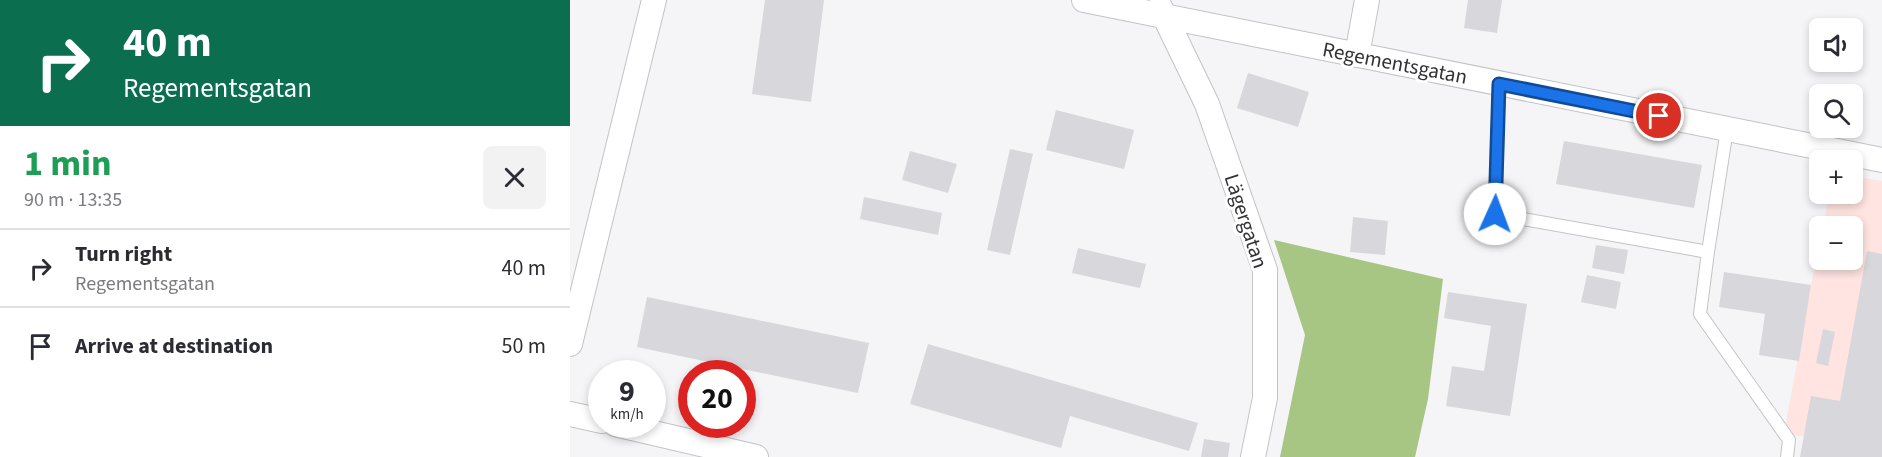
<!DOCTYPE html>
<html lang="en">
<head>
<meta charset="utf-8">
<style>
  body { margin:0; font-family:"Source Sans 3",sans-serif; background:#f2f2f3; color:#2b2b33; height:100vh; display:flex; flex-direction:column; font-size:22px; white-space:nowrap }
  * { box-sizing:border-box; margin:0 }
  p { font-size:20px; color:#7c7c81 }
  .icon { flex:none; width:33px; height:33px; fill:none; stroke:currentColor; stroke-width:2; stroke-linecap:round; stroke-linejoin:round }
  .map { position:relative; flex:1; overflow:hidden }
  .panel { display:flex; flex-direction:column; background:#fff; width:570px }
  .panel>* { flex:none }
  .banner { background:#0b6e4f; color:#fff; overflow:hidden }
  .buttons { position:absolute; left:1239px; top:18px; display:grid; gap:12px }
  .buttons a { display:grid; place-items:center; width:54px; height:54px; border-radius:9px; background:#fff; box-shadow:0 3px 9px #0003; font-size:30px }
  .speed { position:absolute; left:18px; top:360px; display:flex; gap:12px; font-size:30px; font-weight:700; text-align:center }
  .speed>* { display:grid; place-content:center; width:78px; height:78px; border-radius:50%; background:#fff; box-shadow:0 3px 9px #0003; line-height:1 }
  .speed small { font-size:15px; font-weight:400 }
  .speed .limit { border:9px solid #d22; background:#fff; color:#111 }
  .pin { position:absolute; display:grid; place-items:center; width:51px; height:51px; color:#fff; margin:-26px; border:3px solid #fff; border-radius:50%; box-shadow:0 2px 6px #0007 }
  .me { position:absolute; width:66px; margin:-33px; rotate:2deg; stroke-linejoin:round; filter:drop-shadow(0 0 4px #0008) }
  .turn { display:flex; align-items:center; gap:21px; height:126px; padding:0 24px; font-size:27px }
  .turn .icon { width:78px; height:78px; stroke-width:2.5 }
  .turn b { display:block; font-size:42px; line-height:51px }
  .round { display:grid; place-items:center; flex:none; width:63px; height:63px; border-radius:9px; background:#f2f2f3 }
  .summary { display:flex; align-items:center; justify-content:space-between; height:102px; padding:0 24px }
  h1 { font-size:36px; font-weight:700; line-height:45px; color:#1e9e55 }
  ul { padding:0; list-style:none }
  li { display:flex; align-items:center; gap:18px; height:78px; padding:0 24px; border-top:2px solid #e1e1e2 }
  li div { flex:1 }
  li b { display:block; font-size:22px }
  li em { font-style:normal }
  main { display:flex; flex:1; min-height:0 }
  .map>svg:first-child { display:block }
</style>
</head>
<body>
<main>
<section class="panel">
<div class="banner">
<div class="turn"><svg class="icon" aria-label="right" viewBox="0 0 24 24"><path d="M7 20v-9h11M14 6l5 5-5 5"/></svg><div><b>40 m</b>Regementsgatan</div></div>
</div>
<div class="summary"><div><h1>1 min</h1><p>90 m · 13:35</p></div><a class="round"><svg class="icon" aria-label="close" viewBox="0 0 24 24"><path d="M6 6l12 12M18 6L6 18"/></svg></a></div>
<ul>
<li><svg class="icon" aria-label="right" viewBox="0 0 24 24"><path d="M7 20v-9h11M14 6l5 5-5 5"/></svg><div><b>Turn right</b><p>Regementsgatan</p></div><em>40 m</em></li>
<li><svg class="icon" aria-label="arrive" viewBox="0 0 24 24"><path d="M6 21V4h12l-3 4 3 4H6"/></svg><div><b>Arrive at destination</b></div><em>50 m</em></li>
</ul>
</section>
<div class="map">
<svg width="1312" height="457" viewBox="0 0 1312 457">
  <rect width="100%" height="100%" fill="#f5f5f8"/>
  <path fill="#ffe4e1" d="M1283,176L1312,181V452L1214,433L1249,243L1250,260H1282V226H1253L1259,194H1282Z"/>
  <path fill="#a7c583" d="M704,240L873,279L858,399L845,457H710L735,335Z"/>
  <path fill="#d8d7db" d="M195,0H254L241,102L182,94Z
    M898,0H932L927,33L894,28Z
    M678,73L739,92L728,127L667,108Z
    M486,110L564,130L554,169L476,150Z
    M994,141L1132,165L1124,208L986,184Z
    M440,149L463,154L440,255L417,250Z
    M340,151L387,164L378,193L332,180Z
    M294,197L372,213L368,235L290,219Z
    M783,217L818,221L815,255L780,252Z
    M1026,245L1058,250L1054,274L1022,268Z
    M508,248L576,264L570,288L502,273Z
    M1297,251L1312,254V457H1230L1241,396L1270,401Z
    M1154,272L1241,285L1229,361L1189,355L1195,314L1149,307Z
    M1017,275L1051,282L1046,309L1011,302Z
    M878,292L957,304L940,416L876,406L882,366L914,371L921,326L874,318Z
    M77,297L299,343L288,393L67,347Z
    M1253,329L1265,332L1258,366L1246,363Z
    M358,344L628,423L619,451L500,416L491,448L340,404Z
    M634,439L660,443L658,457H631Z"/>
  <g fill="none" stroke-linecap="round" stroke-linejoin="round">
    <g stroke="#c3c3c6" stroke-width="14">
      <path id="lane" d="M929,84L925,214L1138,252L1157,129
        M1138,252L1130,314L1219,440L1217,457"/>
    </g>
    <g stroke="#c3c3c6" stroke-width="26">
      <path id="street" d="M514,0L1312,160
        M590,7L637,104L695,270V398L683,457
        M787,55L797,0
        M0,344L84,0
        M0,414L32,421
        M45,424L186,457"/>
    </g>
    <use href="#lane" stroke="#fff" stroke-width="12"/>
    <use href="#street" stroke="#fff" stroke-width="24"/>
  </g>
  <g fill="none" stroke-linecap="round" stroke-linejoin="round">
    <g stroke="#114b97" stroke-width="15">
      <path id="route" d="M925,214L929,84L1089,116"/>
    </g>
    <use href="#route" stroke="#1a73e8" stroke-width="10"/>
  </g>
  <g text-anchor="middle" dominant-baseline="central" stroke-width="6" stroke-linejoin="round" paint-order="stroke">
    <g font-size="21" fill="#323234" stroke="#fff">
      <text transform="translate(825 63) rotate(11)">Regementsgatan</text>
      <text transform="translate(676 221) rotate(72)">Lägergatan</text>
    </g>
  </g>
</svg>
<div class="buttons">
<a><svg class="icon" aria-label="sound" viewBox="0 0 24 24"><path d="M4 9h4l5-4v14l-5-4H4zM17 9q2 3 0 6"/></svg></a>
<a><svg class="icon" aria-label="search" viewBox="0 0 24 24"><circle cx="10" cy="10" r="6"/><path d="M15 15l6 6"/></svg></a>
<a>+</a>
<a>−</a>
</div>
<div class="speed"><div>9<small>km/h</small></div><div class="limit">20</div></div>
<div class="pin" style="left:1089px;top:116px;background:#d93025"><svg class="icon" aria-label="arrive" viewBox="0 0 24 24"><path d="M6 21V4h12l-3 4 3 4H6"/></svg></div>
<svg class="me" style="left:925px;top:214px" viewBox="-20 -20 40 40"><circle r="19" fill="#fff"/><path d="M0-13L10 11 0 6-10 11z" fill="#1a73e8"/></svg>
</div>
</main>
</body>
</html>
